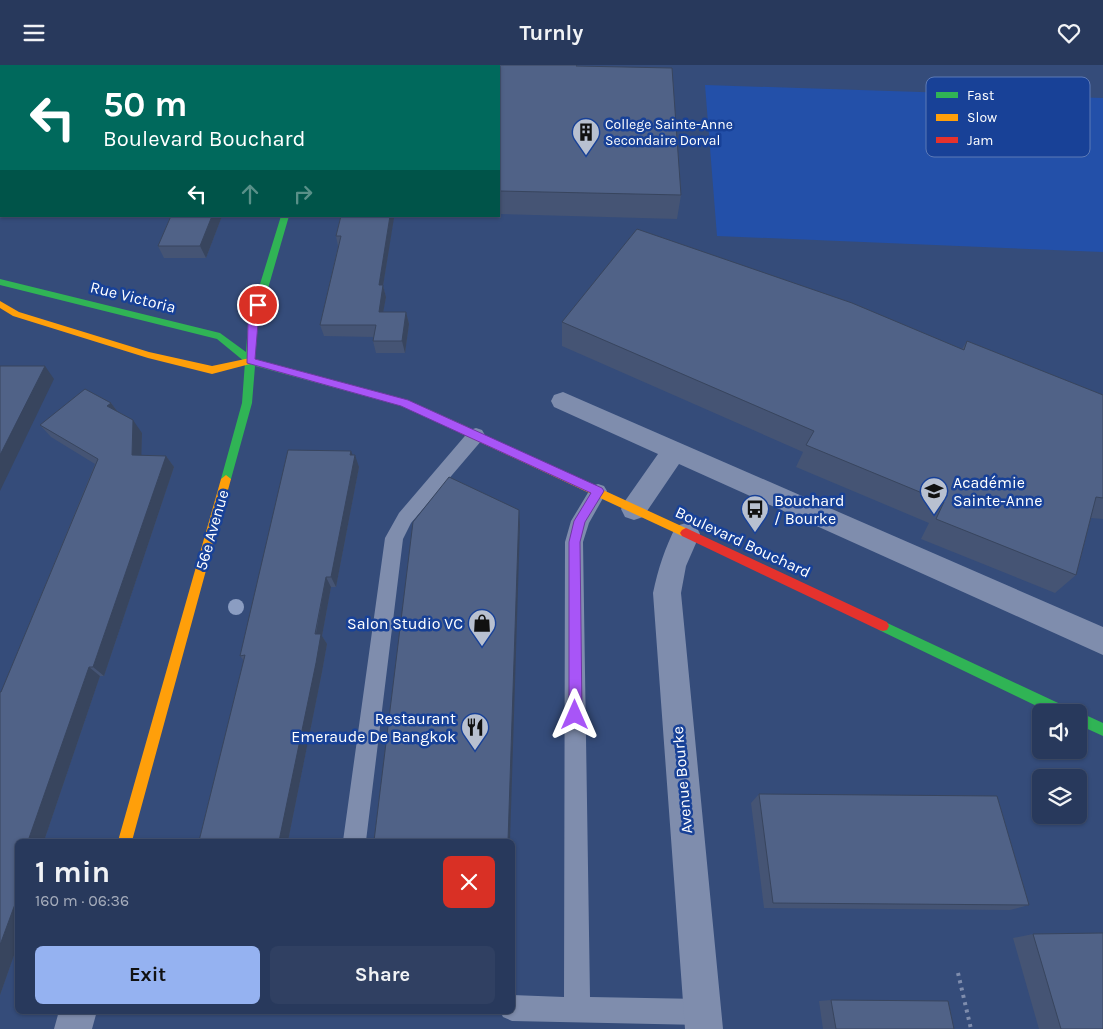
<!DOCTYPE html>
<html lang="en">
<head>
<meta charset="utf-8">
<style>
  body { margin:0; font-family:Karla,sans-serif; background:#304062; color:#f1f3f6; height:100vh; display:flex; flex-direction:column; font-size:19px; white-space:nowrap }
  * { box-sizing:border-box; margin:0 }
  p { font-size:16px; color:#a5acbb }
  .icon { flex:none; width:28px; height:28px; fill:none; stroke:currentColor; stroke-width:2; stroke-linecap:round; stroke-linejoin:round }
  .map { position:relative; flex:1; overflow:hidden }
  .drawer { position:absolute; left:15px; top:774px; width:500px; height:175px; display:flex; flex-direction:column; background:#28395c; border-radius:8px; box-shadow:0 1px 4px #0004,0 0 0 1px #445372 }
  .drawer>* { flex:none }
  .hud { position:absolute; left:0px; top:0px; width:500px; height:152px; box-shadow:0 1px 4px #0004,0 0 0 1px #445372; background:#00695c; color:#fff; overflow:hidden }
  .fabs { position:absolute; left:1032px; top:639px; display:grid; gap:10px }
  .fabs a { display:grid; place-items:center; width:55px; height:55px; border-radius:8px; background:#28395c; box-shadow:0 1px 4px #0004,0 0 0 1px #445372; font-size:25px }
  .pin { position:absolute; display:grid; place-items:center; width:42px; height:42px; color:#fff; margin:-21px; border:2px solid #fff; border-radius:50%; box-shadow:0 1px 5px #0007 }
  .me { position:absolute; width:55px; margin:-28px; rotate:0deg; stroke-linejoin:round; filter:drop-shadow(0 0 4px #0008) }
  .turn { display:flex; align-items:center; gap:18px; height:105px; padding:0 20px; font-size:22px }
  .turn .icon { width:65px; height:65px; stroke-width:2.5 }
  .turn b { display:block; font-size:35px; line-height:42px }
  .lanes { display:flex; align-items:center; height:48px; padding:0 20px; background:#0003; justify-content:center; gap:25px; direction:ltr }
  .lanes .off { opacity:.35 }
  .round { display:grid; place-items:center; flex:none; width:52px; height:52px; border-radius:8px; background:#304062 }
  .summary { display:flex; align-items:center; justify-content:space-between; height:85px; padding:0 20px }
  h1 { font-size:30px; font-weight:700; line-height:38px }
  .cta { display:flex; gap:10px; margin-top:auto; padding:10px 20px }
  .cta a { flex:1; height:58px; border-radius:8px; background:#95b2f1; color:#111; font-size:20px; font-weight:700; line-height:58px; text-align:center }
  .cta a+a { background:#304062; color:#f1f3f6 }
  header { display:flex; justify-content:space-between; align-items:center; height:65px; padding:0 20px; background:#28395c; font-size:22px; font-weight:700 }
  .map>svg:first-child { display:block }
</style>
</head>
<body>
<header><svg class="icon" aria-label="menu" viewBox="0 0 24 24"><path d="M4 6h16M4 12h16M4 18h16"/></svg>Turnly<svg class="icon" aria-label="heart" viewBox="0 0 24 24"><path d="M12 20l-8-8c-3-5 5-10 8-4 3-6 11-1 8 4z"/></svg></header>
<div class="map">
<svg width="1103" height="964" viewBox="0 0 1103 964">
  <rect width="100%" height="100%" fill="#354c7a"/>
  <path fill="#2350a9" d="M705,20L1103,33V187L717,171Z"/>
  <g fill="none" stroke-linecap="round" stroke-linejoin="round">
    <path stroke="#7f8dad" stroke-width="4" stroke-dasharray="3 4.5" stroke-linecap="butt" d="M958,908L971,964"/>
    <path fill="#7f8dad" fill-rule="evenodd" d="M476,363L482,365L485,370L482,375L411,458L403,474L366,776H343L385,473L399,448L470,365Z
      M598,419L604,421L607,426L589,458L583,477L590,932L702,934L711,938L715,947L711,956L702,960L512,956L503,952L500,946H512V930L564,932L565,477L571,456L592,421Z"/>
    <path fill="#7f8dad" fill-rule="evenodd" d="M563,327L1103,562V590L679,399L643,452L634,455L625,452L621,444L625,436L658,389L554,342L551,336L554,330Z
      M686,458L696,461L700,469L686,501L681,528L723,964H685L653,528C658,504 665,483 676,461Z
      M59,946H97L92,964H54Z"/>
    <path fill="#30b455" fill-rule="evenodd" d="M281,151H289L258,258L255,294L408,335L468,362L469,365L468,368H460L401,341L255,301L252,338L231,414L226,418L221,414L242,338L245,297L217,274L0,220V214L220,268L246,287L248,258Z
      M883,556L1071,644L1072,648H1051L879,565L877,561L879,557Z
      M1079,647L1103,658V671L1079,660V648H1077Z"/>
    <path fill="#ff9f0a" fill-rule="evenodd" d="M0,236L19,247L149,287L212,301L250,293L255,296L250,299L212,309L148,293L13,251L0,243Z
      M464,361L690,465L692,468L690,471H682L460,368L459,365Z
      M226,410L231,414L132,776H118L221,414Z"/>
    <path fill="#e5322d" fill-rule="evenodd" d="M686,463L887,557L889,561L887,565L883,566L879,565L682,471L680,468L682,465Z"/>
  </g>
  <circle fill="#8b9dc2" cx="236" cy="542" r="8"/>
  <path fill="#455474" d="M499,0L577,1L681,130L677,154L499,149Z
    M222,151L206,193H164L158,181Z
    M341,151H394L383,221L386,232L383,247H406L409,259L405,288H376L373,276L374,272L324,271L320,260L338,181L336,171Z
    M562,257L962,284L967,276L1103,330V454L1091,453L1076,510L1055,528L921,474L929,458L796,402L803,387L562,281Z
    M111,338L117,346L142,368L141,390L166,391L174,402L104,611H100L44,776H18V879L0,930V627H1L95,399L51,372L40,360Z
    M353,390L359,402L336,522H331L322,571L327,579L322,607L288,776H199L244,596L240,591Z
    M759,729L1029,840L1010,845L764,843L751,738Z
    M1033,869L1103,964H1039L1013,873Z
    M831,935L954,964H823L819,936Z"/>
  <path fill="#38455e" d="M159,0H170L169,1H158Z
    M212,151H222L206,193L200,181Z
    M390,151H394V153L383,221L386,232L381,259L379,247V220Z
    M406,247L409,259L405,288L402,276Z
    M45,301L54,314L0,426V390Z
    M111,338L120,350L107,341Z
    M133,355L142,368L141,402L132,390Z
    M351,386L354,393L355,390L359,402L336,522L331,512Z
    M166,391L174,402L104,611L93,602Z
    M519,445L520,461L510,776H508Z
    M326,512L331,522L322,571L327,579L322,607L288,776H279Z
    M89,602L100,611L44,776H28Z
    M18,831V879L0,930V880Z"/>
  <path fill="#506287" stroke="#38455e" d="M119,0H159L158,1H118Z
    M248,0H280L279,1H248Z
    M379,0H424L423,1H379Z
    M499,0H577L576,1L672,3L681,130L499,126Z
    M171,151H212L200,181H158Z
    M341,151H390L379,220H383L379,247H406L402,276H373L376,260H320L341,171H336Z
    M637,164L852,238L964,285L967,276L1103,330V433L1096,432L1076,510L936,454L944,437L806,380L814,366L562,257Z
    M0,301H45L0,390Z
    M85,324L111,338L107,341L133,355L132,390L166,391L93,602H89L28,776H18V831L0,880V627H1L98,394L40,360Z
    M288,385L351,386L350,390H355L331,512H326L315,569H321L316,598L279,776H199L245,590L240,591Z
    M449,412L519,445L508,776H374L413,457Z
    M759,729L997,731L1029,840L773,838Z
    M1103,868V964H1061L1033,869Z
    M831,935L948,936L954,964H836Z"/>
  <path fill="#a855f7" stroke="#6d37a1" d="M258,237L262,240L258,258L255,294L408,335L602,423L604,426L585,457L580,477L582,650L580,655L575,657L571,655L569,650V477L574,456L591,428L401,341L247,298L248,258L253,240Z"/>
  <defs>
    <g id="building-pin" transform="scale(1.4375)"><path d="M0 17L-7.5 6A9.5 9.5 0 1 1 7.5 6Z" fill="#b8c0d0" stroke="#184197"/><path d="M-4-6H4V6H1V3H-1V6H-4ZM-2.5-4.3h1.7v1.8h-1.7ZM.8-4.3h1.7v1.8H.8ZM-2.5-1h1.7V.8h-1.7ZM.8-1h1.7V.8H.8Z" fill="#111"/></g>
    <g id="school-pin" transform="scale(1.4375)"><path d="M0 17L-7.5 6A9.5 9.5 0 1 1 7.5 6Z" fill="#b8c0d0" stroke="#184197"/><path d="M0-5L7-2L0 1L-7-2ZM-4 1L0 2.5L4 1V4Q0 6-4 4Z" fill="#111"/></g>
    <g id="bus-pin" transform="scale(1.4375)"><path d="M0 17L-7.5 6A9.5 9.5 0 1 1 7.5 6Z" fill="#b8c0d0" stroke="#184197"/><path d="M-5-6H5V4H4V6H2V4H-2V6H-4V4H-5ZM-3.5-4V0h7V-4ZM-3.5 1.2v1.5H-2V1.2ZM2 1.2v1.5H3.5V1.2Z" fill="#111"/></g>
    <g id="shop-pin" transform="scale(1.4375)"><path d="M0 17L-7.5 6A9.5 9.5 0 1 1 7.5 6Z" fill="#b8c0d0" stroke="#184197"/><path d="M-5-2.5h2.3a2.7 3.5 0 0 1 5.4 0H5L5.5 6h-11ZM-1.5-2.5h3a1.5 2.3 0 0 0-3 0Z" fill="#111"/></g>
    <g id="restaurant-pin" transform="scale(1.4375)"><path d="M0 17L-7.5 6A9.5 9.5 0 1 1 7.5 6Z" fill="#b8c0d0" stroke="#184197"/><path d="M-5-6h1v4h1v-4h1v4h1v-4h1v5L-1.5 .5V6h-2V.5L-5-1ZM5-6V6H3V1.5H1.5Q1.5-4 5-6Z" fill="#111"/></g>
  </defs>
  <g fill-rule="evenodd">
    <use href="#building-pin" x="586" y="67"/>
    <use href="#school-pin" x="934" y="426"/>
    <use href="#bus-pin" x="755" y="444"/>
    <use href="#shop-pin" x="482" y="558"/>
    <use href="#restaurant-pin" x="475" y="662"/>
  </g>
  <g text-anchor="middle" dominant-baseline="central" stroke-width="5" stroke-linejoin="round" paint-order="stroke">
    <g font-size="14" fill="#fff" stroke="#184197" text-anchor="start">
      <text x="605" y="59">College Sainte-Anne<tspan x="605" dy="16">Secondaire Dorval</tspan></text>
    </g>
    <g font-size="16" fill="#fff" stroke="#184197">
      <text transform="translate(133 232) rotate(14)">Rue Victoria</text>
      <text transform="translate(212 465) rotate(-74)">56e Avenue</text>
      <text transform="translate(743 477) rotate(25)">Boulevard Bouchard</text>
      <text transform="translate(682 715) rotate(-95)">Avenue Bourke</text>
    </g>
    <g font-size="16" fill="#fff" stroke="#184197" text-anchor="start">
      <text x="953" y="417">Académie<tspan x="953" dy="18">Sainte-Anne</tspan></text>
      <text x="774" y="435">Bouchard<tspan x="774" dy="18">/ Bourke</tspan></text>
      <text x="463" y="558" text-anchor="end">Salon Studio VC</text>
      <text x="456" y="653" text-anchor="end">Restaurant<tspan x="456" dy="18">Emeraude De Bangkok</tspan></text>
    </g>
  </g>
  <rect x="926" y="12" width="164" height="80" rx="8" fill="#184197" stroke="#5d7ab6" stroke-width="1"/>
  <rect x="936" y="27" width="22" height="6" fill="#30b455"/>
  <rect x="936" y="49" width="22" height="7" fill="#ff9f0a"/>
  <rect x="936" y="72" width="22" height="6" fill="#e5322d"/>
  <g font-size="14" fill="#fff">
    <text x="967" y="35">Fast</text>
    <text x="967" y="57">Slow</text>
    <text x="967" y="80">Jam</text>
  </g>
</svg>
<div class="fabs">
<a><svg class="icon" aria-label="sound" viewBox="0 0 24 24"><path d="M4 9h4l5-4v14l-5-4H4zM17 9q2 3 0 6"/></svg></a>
<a><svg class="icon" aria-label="layers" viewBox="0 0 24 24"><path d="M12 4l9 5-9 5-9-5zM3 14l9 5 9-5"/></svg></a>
</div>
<div class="pin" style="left:258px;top:240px;background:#d93025"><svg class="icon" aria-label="arrive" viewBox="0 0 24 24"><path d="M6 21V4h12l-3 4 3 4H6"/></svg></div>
<svg class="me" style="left:575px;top:650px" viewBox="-20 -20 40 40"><path d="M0-17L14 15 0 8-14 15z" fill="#a855f7" stroke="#fff" stroke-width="4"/></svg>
<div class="hud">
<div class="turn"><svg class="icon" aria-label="left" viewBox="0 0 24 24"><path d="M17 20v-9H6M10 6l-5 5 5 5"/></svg><div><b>50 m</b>Boulevard Bouchard</div></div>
<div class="lanes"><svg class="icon" aria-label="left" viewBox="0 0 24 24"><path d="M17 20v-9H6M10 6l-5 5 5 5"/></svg><svg class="icon off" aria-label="ahead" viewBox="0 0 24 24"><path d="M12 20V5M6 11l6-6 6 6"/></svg><svg class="icon off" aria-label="right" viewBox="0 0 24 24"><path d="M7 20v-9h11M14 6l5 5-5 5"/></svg></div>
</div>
<section class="drawer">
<div class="summary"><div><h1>1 min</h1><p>160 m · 06:36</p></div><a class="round" style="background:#d93025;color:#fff"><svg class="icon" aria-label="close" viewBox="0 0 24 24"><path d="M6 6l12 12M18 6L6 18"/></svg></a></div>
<div class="cta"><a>Exit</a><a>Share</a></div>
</section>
</div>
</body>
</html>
